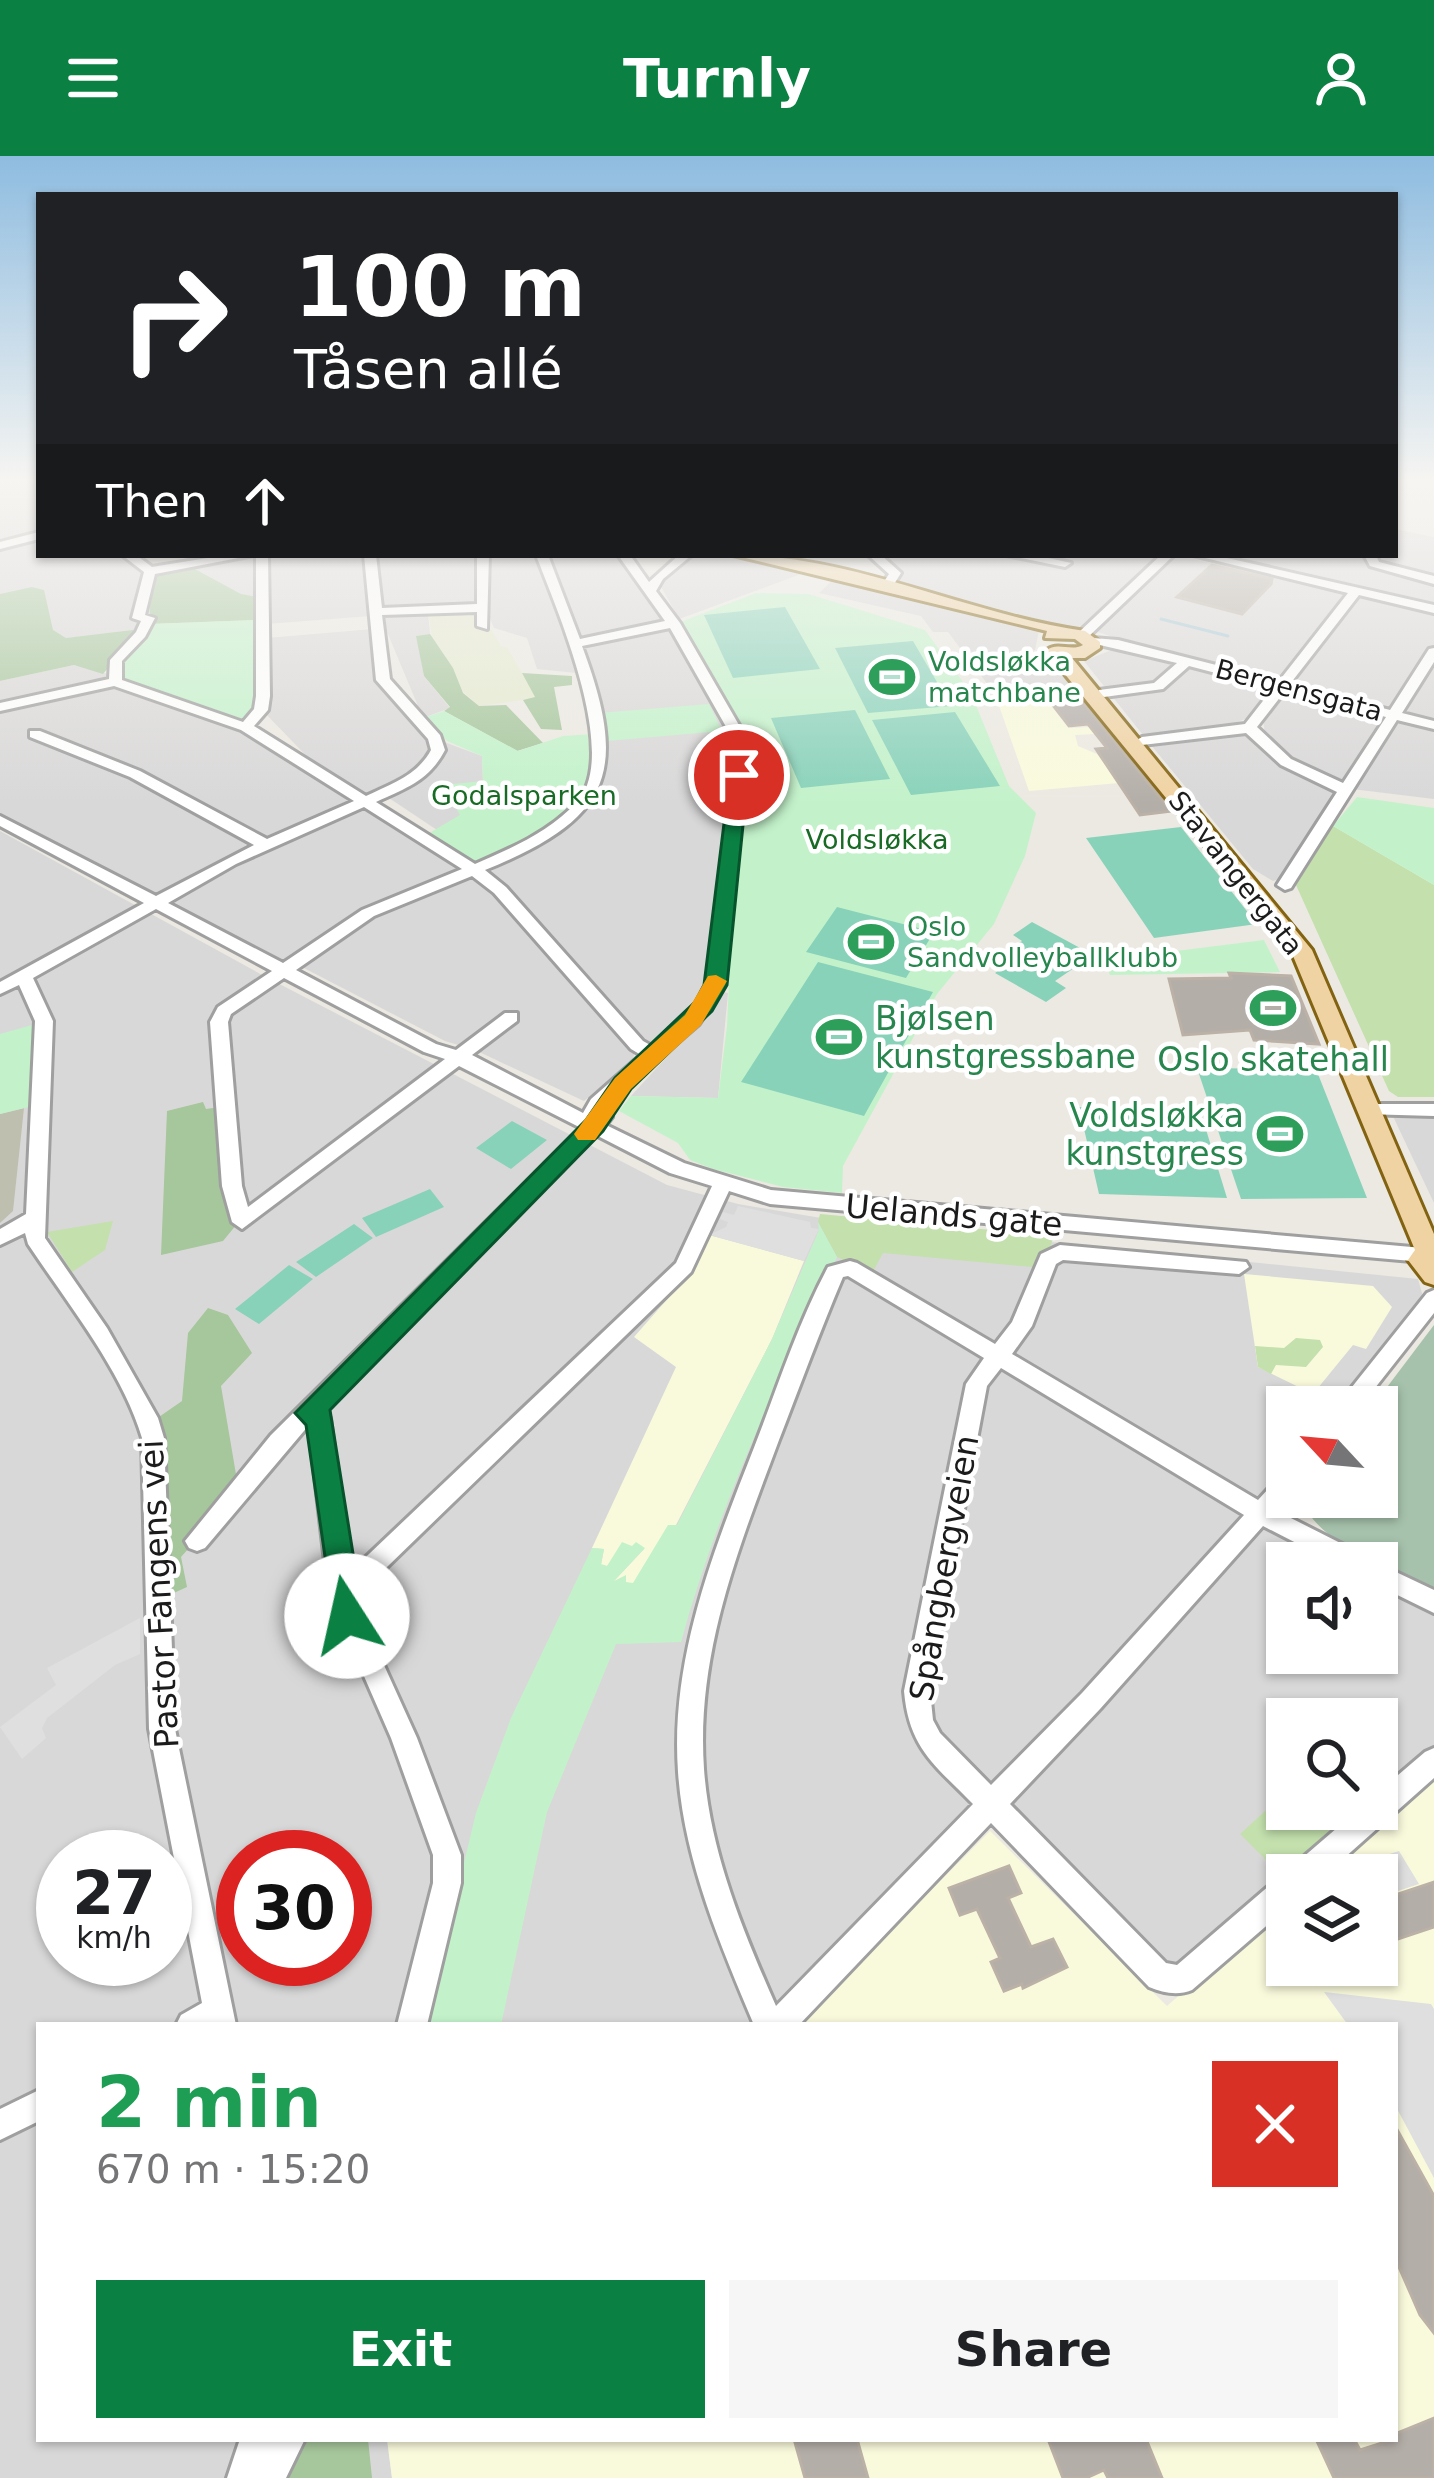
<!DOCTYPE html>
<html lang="en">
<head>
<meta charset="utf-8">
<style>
  body { margin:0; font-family:"DejaVu Sans",sans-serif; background:#f6f6f6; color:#202124; height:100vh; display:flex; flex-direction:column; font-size:45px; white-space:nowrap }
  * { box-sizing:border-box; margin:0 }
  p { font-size:39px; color:#757577 }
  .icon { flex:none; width:66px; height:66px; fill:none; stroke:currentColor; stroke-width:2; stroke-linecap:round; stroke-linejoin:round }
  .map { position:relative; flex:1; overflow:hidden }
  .sheet { position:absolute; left:36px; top:1866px; width:1362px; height:420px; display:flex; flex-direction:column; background:#fff; border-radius:0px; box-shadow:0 3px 9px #0004 }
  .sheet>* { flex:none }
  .guide { position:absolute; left:36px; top:36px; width:1362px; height:366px; border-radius:0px; box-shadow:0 3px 9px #0004; background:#202124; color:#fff; overflow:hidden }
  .needle { width:78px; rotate:296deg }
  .fabs { position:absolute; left:1266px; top:1230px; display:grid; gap:24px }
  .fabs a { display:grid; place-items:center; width:132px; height:132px; border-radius:0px; background:#fff; box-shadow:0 3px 9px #0004; font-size:60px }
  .speed { position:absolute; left:36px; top:1674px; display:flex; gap:24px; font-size:60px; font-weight:700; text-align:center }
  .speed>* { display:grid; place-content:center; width:156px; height:156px; border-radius:50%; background:#fff; box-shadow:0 3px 9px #0004; line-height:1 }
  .speed small { font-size:30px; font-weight:400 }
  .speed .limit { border:18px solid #d22; background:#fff; color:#111 }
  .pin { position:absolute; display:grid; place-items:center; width:102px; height:102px; color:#fff; margin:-51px; border:6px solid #fff; border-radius:50%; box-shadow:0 3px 12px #0007 }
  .me { position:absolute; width:132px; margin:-66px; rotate:350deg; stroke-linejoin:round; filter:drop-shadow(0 0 9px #0008) }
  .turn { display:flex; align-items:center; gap:42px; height:252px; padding:0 60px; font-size:54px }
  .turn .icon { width:156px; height:156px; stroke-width:2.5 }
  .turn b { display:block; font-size:84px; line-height:102px }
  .then { display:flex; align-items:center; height:114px; padding:0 60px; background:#0003; gap:24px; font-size:45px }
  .round { display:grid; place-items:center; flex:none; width:126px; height:126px; border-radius:0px; background:#f6f6f6 }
  .overview { display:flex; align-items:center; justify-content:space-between; height:204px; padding:0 60px }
  h1 { font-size:72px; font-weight:700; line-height:90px; color:#1e9e55 }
  .primary-button { display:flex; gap:24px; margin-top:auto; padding:24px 60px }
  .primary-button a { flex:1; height:138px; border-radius:0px; background:#0b8043; color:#fff; font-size:48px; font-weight:700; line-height:138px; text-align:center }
  .primary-button a+a { background:#f6f6f6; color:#202124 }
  header { display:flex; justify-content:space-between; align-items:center; height:156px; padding:0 60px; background:#0b8043; color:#fff; font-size:54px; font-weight:700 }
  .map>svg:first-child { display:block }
</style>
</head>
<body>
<header><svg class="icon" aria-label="menu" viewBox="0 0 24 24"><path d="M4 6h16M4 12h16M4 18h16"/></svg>Turnly<svg class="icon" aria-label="person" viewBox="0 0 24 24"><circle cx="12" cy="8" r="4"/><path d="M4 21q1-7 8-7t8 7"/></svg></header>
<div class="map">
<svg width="1434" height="2322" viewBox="0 0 1434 2322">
  <rect width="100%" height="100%" fill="#ece9e2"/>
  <path fill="#d9d8d8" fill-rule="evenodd" d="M0,323H39V377L0,388Z
    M1395,373L1434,381V420L1376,405L1374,399H1395Z
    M39,380V399H123L145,415L259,399V464L66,482L53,475L46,458L0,438V391Z
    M266,399H365L371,460L266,468Z
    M374,399H537L569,482L576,517L537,513L527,482L494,472L483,447L382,453Z
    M547,399H620L668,465L582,483Z
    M693,399H725L801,418L679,463L659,427Z
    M875,399H1160L1077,473L899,428L902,418Z
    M1173,399L1434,456V643L1352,633L1356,624L1340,625L1300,612L1265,579L1263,563L1252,560L1222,573L1143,579L1084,505L1114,493L1126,494L1130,487L1098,476Z
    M1213,399H1365L1375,410L1434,427V450Z
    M834,423L1035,471L1039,475L1035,494L1000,500L1001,503L1032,500L1067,510L1082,529L995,538L948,476H933L921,460L819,437Z
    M428,457L430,478L417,480L424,520L450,552L423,562L380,459Z
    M673,472L728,579L731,598L709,829L689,860L657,887H649L627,872L536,764L488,717L565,671L586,649L601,622L604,608L581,490Z
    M373,473L380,530L428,580L432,591L412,620L370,640L320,614L264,556L267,482Z
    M74,509L109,518L98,525L0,549V525Z
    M114,529L233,568L355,646L156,741L0,657V553Z
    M1233,577L1260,584L1291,612L1335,638L1279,723L1273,725L1253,713L1151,589Z
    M444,586L482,600L483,626L461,659L437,674L386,640L427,618L440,602Z
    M362,650L466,713L285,806L167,745Z
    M0,675L264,820L667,1029L738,1048L833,1064L1418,1123L1425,1148L1355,1251H1287V1341H1293L1276,1366L1344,1407H1287V1497H1377V1426L1434,1460V1601L1377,1650V1563H1287V1719L1168,1819L988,1650L758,1869H39V2283H387L392,2322H0ZM63,1701H165V1803H63ZM243,1701H345V1803H243Z
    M470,722H477L513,752L635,896L632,905L584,945L475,894L445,885L300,810L369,760Z
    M719,835L728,837L718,942L631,940L695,870Z
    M1390,954L1434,955V1047Z"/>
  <path fill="#f9fadc" d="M1043,535L1071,572L1090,571L1095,578L1075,579L1078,590L1097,598L1119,627L1029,635L996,541Z
    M709,1079L804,1105L772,1183L676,1369L668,1370L633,1428L617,1427L614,1425L644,1393L632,1390L607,1410L601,1409L604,1393L592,1392L676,1211L634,1181L693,1114Z
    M1244,1118L1373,1130L1392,1151L1366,1193L1353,1189L1313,1238L1258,1211Z
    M1434,1618V2322H392L387,2283H1395V1869H797L990,1675L1167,1850L1287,1746V1809H1377V1719H1318Z"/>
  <path fill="#bebfaf" d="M24,952L13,1055L0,1067V958Z"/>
  <path fill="#e5e9cf" d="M475,456L478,473H491L501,490L507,491L536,542L479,550L456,529L453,512L433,487L428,457Z"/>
  <path fill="#c3e0ad" d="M1333,670L1434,729V941H1398L1389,935L1296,729Z
    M820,1058L1054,1080L1043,1112L883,1097L872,1117L837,1101L818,1066Z
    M113,1065L105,1094L72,1116L47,1076Z
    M1296,1182L1320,1184L1323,1191L1306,1211L1276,1209L1271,1218L1258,1211L1255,1190L1284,1192Z
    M1287,1635V1653H1373L1296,1719H1287V1725L1240,1678Z"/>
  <path fill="#a6c69c" d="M193,412L241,438L258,441L259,464L149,468L152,419Z
    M32,431L44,434L53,474L66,482L141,473L103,518L74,509L0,525V438Z
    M430,478L453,512L463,537L479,550L506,549L543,587L517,595L444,555L450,551L424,520L416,480Z
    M522,517L572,520V529L554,531L562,574L541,573L523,544L535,541Z
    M203,946L206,953L220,951L237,1068L223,1085L161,1099L167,955Z
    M208,1152L228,1159L252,1197L221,1230L239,1336L181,1401L187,1431L165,1441L167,1345L156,1263L182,1245L188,1177Z
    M271,2283H368L372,2322H269Z"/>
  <path fill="#a6c2ac" d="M1434,1169V1434C1397,1415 1312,1386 1303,1343L1377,1341V1251H1372Z"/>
  <path fill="#c3f2ca" d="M756,437L809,438L925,474L971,537L1009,630L1036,657L1025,700L994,768L937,838L843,1010L842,1037L783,1031L713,1013L690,1004L678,987L619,955L631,940L718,942L727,870L738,627L735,576L678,467Z
    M259,464L257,553L246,564L119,521L120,501L149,468Z
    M709,548L722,575L606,585L599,557Z
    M444,555L518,595L563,580L593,578C598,660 540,683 473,709L426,679L460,659L443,629L483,625L482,600L447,585L423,562Z
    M1357,641L1434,652V729L1333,670Z
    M1264,784L1280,816L1110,819L1106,809L1120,802Z
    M36,868L33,950L0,958V878Z
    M818,1066L837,1101C778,1225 717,1353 681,1486L616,1488L547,1656L501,1869H425L476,1657L511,1562L592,1392L604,1393L601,1408L607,1410L622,1386L632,1390L636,1386L645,1392L614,1425L626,1419V1426L633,1427L668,1369H677L772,1183L819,1074Z"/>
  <path fill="#89d2ba" d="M785,451L820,513L733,522L704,459Z
    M913,485L951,550L868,557L835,492Z
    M855,554L890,623L801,632L771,562Z
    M955,556L1000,630L911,639L872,564Z
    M1181,671L1257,768L1154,782L1086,682Z
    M837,751L934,776L906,822L806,796Z
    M1032,766L1082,793L1064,805L1074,812L1055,825L1066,832L1046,846L995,817L1014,804L1003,798L1022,785L1013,779Z
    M818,806L933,836L864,960L741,926Z
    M1197,912L1316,913L1367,1042L1241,1043Z
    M1079,951L1200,954L1227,1042L1099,1038Z
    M512,965L547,984L511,1013L476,992Z
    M430,1033L444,1051L376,1081L362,1062Z
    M354,1068L373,1082L316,1121L296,1106Z
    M289,1109L313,1123L259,1168L235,1153Z"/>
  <path fill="#dfdfdf" d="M738,1050L810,1066L811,1072L819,1073L804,1105L709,1079L726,1071L728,1066L720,1063L723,1056L734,1059Z
    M140,1462V1498L115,1509L47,1562L42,1572L46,1582L22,1603L0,1571L56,1529L47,1512Z
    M1399,1695L1419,1728L1377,1742V1719L1333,1716Z
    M1324,1836L1431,1848L1434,1853V2022L1395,1949V1869H1348Z"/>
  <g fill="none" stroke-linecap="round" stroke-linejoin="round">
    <path stroke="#a7c8d4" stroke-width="3" d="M1161,463L1228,480"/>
  </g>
  <path fill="#b4aea8" stroke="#bbb1a6" stroke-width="3" d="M1212,409L1272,423L1271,428L1242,458L1177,441Z
    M1074,536L1171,655L1140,659L1096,593L1107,592L1088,568L1069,570L1045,539Z
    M1229,817L1291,820L1319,888L1254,884L1250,874L1183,879L1169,823L1231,822Z
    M1009,1710L1021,1737L1008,1742L1031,1791L1053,1783L1067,1811L1023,1832L1022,1828L1004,1835L991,1806L1000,1802L977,1753L960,1759L949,1732Z
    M1434,1726V1771L1377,1790V1745Z
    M1395,1970L1434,2040V2177L1420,2159L1395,2102Z
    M1434,2262V2322H1334L1316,2283H1354L1360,2294L1395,2283V2278Z
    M794,2283H857L868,2322H805Z
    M1048,2283H1146L1162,2322H1108L1104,2314L1086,2322H1063Z"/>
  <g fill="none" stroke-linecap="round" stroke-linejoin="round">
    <g stroke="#9f9f9f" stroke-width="6">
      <path id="minor" d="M39,376V383L0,393V386Z
        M122,399H136L152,411L226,399H254L155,418L145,459L155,462L145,481L122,505V524L243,566L254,553L256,540V399H268L270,540L268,554L254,570L366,640C391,628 417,620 431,594L428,583L376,524L364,399H376L382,452L477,448V399H489L487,473L477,470V456L382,459L390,523L440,579L445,594C429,625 406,632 376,646L475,708C512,692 549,676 577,646C621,599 556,452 536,399H548L580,483L665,465L618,399H630L649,426L679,399H692L663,423L656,435L680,467L743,576L746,619L724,829L699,868L603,951L601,955L612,961L606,969L684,1007L771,1034L1423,1092L1433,1099L1423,1106L770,1048L729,1035L691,1116L354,1443L417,1582L461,1699V1727L427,1869H397L433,1727V1699L391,1582L329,1440L309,1269L205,1392L197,1395L189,1392L185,1385L271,1279L581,972L459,910L242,1073L232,1066L222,1030L210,866L218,851L272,815L156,753L33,822L53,865L45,1082L107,1172L158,1262L164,1282L175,1573L236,1869H176L181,1859L202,1847L149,1573L142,1282C122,1214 67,1147 28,1088L25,1077L0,1089V1073L26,1058L35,865L19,829L0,838V826L144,747L0,670V660L156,740L254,689L130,621L30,581V575H40L140,615L267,683L354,645L241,574L114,530L0,555V547L109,523L110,504L136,476L141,465L132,462L144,416ZM670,472L729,576L732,619L708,829L687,860L652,890L643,885L506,731L485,714C610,663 630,618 582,490ZM364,651L462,713L362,754L283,807L168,747L236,708ZM472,720L494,737L631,893L641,899L591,943L583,957L472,899L517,865V857H505L456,894L436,888L296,814L374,760ZM284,822L424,896L445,903L248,1051L242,1030L228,866L231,858ZM596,979L670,1017L712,1030L676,1107L350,1416L330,1262L324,1254Z
        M868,399H881L901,417L891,433L881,430L889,418Z
        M1006,399H1035L1071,407L1065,411Z
        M1161,399H1174L1087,482H1079V476Z
        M1193,399H1214L1434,449V457L1359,439L1290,528L1390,554L1429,493L1434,492V506L1402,557L1434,565V573L1397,564L1291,732L1285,734L1277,729L1337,636L1281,609L1246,577L1142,589L1135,585L1142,581L1245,568L1273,532L1189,510L1163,533L1104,541L1097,537L1099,534L1154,527L1177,507L1087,486L1093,482L1118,484L1279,525L1348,437ZM1285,535L1386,561L1343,627L1291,603L1257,571Z
        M1364,399H1376L1379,406L1434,420V428L1370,410Z
        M1371,948H1434V960L1364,958L1362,954Z
        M1060,1089L1246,1106L1249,1111L1239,1118L1063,1104L1056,1108L1032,1170L1012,1198L1258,1344L1279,1321L1287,1318L1290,1341L1277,1355L1366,1400L1370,1407H1335L1263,1370L1100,1553L1010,1648L1166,1807L1177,1809L1277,1723L1287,1719V1752L1192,1834C1178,1840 1163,1837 1149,1831L991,1667L799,1869H754C720,1788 684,1704 678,1616C670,1501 714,1394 755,1289C778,1230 798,1167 828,1111L850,1105L857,1107L995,1188L1012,1166L1041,1098ZM848,1120L984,1202L966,1228L904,1535C909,1593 935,1609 973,1648L776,1850C743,1775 710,1696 704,1613C696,1497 739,1391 779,1284C800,1230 820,1175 843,1121ZM1001,1212L1244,1359L1082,1537L991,1629L940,1577L933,1564L930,1535L987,1230Z
        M1434,1134V1157L1360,1251H1336L1427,1137Z
        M1376,1407H1377L1434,1434V1457L1377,1429Z
        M1434,1592V1622L1325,1719H1290L1294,1709L1359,1653H1377V1637L1425,1596Z
        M39,1934V1965L0,1984V1953Z
        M240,2283H305L286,2322H227Z"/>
    </g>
    <g stroke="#826311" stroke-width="6">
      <path id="major" d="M733,399C853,399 967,458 1085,475L1100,486V492L1085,502H1072L1312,794L1434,1078V1129L1425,1126L1408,1104L1415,1094L1291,795L1046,495C1056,485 1071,496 1083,489L1075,483L1045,482L1047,475Z"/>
    </g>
    <use href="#minor" fill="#fff" fill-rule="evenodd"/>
    <use href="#major" fill="#f0d3a3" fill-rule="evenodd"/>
  </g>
  <linearGradient id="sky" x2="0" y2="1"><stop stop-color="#8ebce0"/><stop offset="0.5" stop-color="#f6f5f2"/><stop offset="1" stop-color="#f6f5f2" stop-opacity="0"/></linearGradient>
  <rect width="1434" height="648" fill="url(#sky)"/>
  <path fill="#0b8043" stroke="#07532c" stroke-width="3" d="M739,613L748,619L727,829L712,855L631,933L603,975L330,1254L363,1460L358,1470L347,1474L335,1470L306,1269L295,1257L586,964L615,922L695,846L704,829L730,619Z"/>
  <path fill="#f59e0b" d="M716,819L727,825L701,869L631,933L595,984H578L574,978L615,922L685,859L708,820Z"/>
  <defs>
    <g id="stadium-bare" transform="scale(3.6)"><path d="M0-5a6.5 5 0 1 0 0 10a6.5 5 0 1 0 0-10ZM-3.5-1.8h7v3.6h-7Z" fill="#2e9e5b" stroke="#fff" stroke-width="2.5" paint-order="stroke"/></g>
  </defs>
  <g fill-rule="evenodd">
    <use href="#stadium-bare" x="892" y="521"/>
    <use href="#stadium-bare" x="871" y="786"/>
    <use href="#stadium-bare" x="1273" y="852"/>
    <use href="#stadium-bare" x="839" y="881"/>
    <use href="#stadium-bare" x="1280" y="978"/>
  </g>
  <g text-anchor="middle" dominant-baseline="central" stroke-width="9" stroke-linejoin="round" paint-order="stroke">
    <g font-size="27" fill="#27864d" stroke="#fff" text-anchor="start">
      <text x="928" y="505">Voldsløkka<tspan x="928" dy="31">matchbane</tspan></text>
      <text x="907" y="770">Oslo<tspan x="907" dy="31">Sandvolleyballklubb</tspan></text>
    </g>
    <g font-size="27" fill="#1b1b1b" stroke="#fff">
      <text transform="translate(1299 534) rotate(15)">Bergensgata</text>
      <text transform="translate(1236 717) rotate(52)">Stavangergata</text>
    </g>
    <g font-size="27" fill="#186b24" stroke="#fff">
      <text x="524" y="639">Godalsparken</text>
      <text x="877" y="683">Voldsløkka</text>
    </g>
    <g font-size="33" fill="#27864d" stroke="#fff" text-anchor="start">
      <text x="875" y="862">Bjølsen<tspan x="875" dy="38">kunstgressbane</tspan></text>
      <text x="1273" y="903" text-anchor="middle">Oslo skatehall</text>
      <text x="1244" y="959" text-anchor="end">Voldsløkka<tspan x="1244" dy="38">kunstgress</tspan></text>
    </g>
    <g font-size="33" fill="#1b1b1b" stroke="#fff">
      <text transform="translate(954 1059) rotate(5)">Uelands gate</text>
      <text transform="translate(944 1412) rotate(-80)">Spångbergveien</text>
      <text transform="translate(159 1438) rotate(-93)">Pastor Fangens vei</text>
    </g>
  </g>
</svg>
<div class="fabs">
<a><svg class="needle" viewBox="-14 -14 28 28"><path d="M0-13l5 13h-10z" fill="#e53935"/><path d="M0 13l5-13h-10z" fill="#757577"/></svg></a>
<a><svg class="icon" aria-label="sound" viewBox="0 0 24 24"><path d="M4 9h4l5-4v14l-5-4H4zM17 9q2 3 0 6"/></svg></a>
<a><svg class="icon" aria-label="search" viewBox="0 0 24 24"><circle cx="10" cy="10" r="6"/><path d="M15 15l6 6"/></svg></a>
<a><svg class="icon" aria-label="layers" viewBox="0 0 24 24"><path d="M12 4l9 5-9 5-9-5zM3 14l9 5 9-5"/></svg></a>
</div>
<div class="speed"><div>27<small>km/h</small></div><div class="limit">30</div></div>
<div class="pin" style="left:739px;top:619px;background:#d93025"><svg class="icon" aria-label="arrive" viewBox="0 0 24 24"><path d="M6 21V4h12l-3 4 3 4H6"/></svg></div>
<svg class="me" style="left:347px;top:1460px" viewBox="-20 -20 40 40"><circle r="19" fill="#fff"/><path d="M0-13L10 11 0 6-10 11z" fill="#0b8043"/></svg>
<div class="guide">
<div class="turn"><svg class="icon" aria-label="right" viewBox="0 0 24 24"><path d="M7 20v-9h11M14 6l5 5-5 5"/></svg><div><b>100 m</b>Tåsen allé</div></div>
<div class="then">Then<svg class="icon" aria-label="ahead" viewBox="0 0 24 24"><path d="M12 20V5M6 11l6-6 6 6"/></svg></div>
</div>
<section class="sheet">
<div class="overview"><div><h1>2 min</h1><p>670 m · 15:20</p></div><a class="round" style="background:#d93025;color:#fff"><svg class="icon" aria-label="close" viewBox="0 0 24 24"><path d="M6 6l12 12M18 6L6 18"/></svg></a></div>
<div class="primary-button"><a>Exit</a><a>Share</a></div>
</section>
</div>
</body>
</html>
